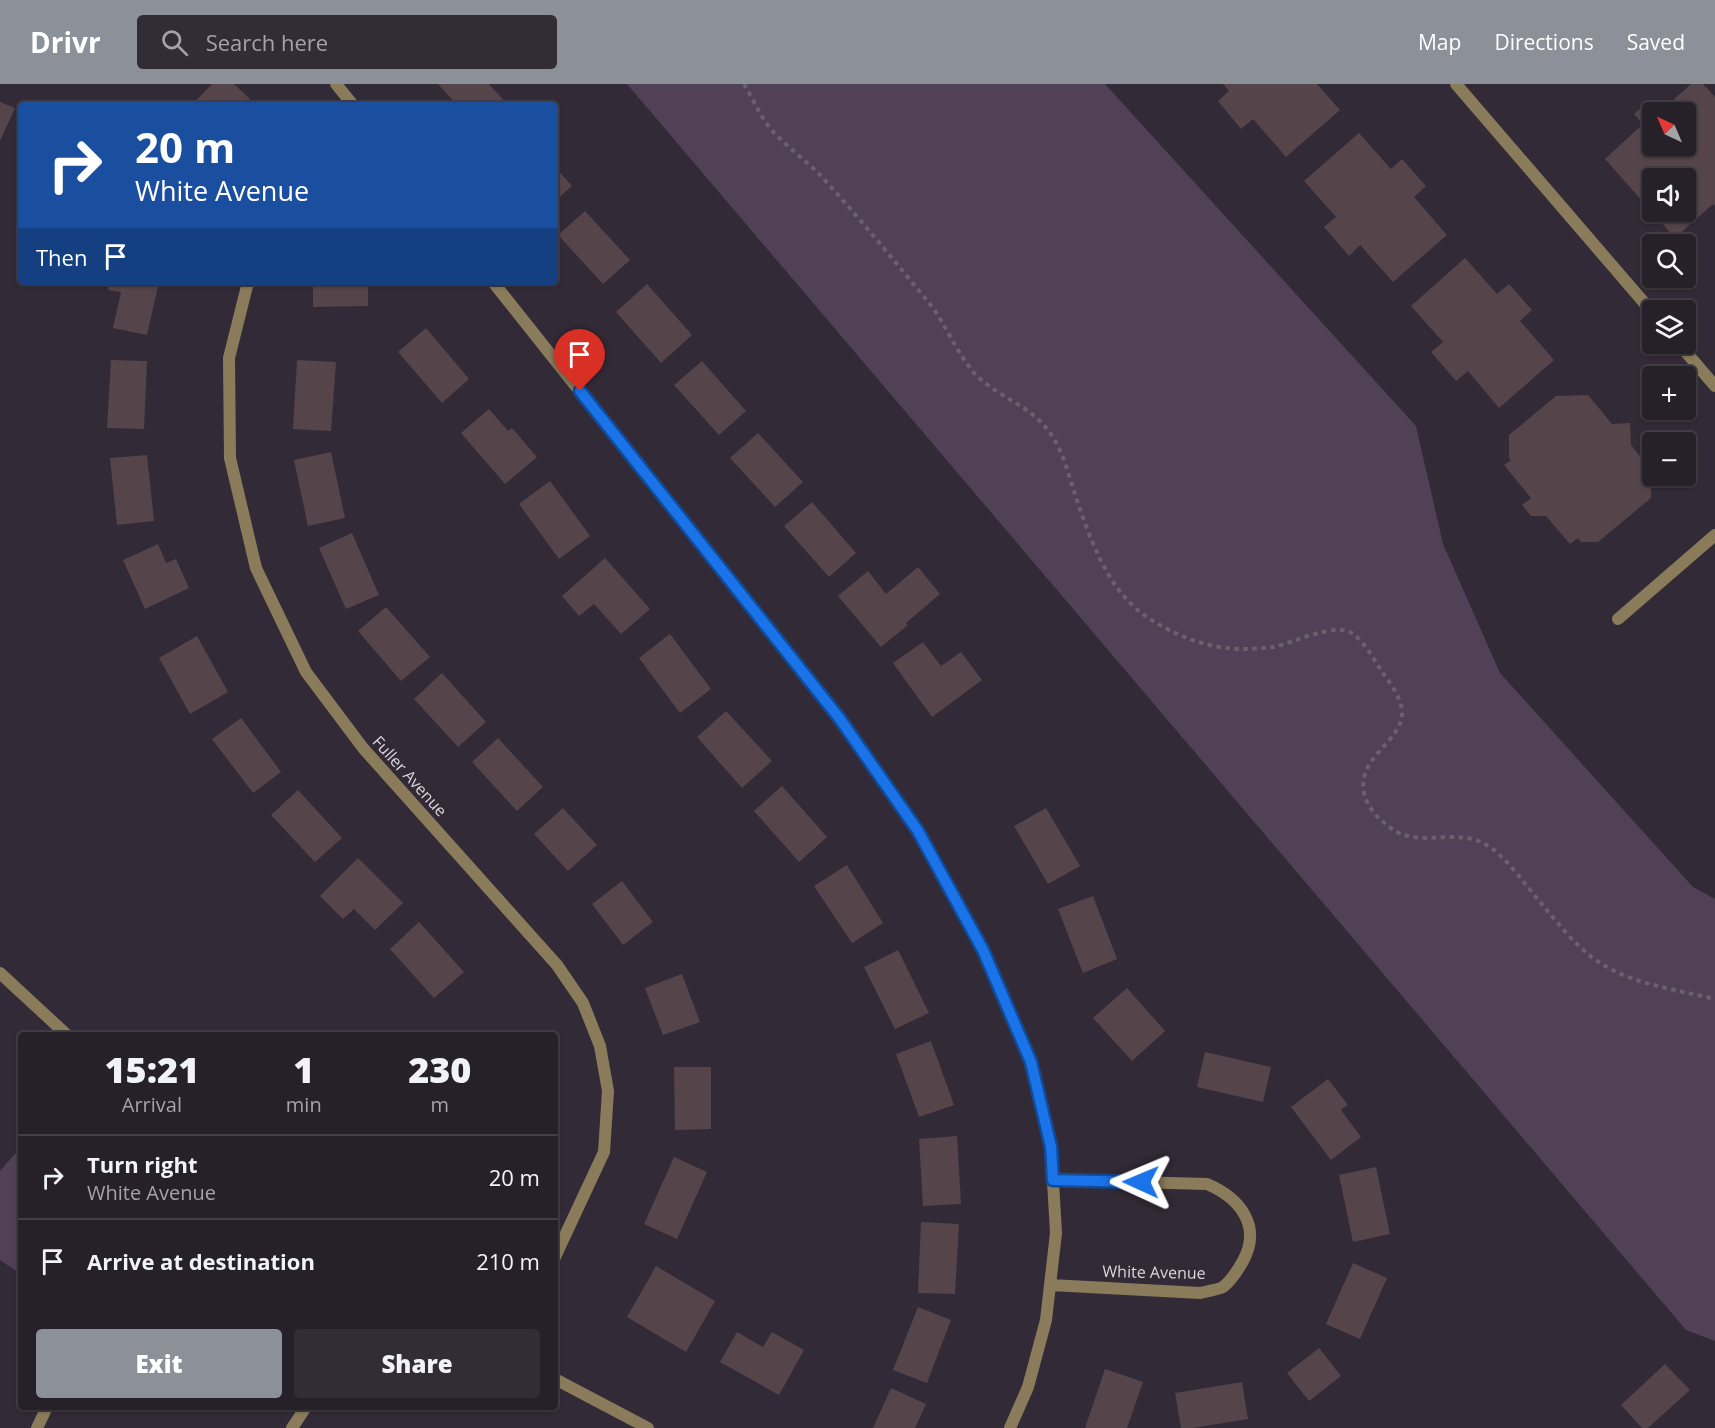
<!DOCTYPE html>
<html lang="en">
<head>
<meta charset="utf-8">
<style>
  body { margin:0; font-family:"Open Sans",sans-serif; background:#322d34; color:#f1f3f6; height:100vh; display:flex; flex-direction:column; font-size:22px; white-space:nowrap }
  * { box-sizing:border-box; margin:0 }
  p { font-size:20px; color:#a4a3a8 }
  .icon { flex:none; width:33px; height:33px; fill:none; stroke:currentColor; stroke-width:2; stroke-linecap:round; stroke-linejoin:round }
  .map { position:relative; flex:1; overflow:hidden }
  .panel { position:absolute; left:18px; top:948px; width:540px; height:378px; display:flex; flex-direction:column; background:#262028; border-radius:6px; box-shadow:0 2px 4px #0004,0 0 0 2px #423e45 }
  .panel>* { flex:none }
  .hud { position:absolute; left:18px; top:18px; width:540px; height:183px; border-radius:6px; box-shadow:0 2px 4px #0004,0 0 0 2px #423e45; background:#1a4fa0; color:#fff; overflow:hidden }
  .needle { width:39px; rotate:316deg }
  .controls { position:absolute; left:1642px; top:18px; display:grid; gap:12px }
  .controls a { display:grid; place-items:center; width:54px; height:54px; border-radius:6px; background:#262028; box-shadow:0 2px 4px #0004,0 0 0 2px #423e45; font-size:30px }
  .pin { position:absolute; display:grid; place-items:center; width:51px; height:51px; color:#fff; margin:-62px -26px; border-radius:50% 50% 50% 0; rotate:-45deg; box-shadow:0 0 6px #0007 }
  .pin .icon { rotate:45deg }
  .me { position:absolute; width:66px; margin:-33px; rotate:271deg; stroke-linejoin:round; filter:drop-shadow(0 0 4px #0008) }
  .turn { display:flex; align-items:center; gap:21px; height:126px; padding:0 18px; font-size:27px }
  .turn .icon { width:78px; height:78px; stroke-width:2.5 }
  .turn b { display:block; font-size:42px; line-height:51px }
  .then { display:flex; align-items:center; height:57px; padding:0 18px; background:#0003; gap:12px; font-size:22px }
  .eta { display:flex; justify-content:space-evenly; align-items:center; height:102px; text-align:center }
  .eta b { font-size:36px; font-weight:800; line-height:42px }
  .action { display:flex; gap:12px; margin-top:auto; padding:12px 18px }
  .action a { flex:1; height:69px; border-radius:6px; background:#8c9099; color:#fff; font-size:24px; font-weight:800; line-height:69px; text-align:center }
  .action a+a { background:#322d34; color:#f1f3f6 }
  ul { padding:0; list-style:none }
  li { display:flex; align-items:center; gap:18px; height:84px; padding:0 18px; border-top:2px solid #423e45 }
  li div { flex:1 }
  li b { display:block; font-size:22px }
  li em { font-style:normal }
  header { display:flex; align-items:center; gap:36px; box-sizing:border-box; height:84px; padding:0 30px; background:#8c9099; color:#fff }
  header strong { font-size:28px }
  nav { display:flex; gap:33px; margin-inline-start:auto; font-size:21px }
  .search { width:420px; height:54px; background:#322d34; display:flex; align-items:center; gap:15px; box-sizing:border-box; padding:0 21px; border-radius:6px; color:#a4a3a8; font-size:22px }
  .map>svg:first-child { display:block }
</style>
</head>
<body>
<header>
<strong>Drivr</strong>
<div class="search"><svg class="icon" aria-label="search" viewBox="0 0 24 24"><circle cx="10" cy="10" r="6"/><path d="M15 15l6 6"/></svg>Search here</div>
<nav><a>Map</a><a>Directions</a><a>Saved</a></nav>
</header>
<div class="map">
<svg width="1715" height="1344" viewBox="0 0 1715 1344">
  <rect width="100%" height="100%" fill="#322a36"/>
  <path fill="#504157" d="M627,0H1105L1416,342L1443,460L1500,589L1693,803L1715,815V1257L1686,1246Z
    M21,1063V1190L0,1176V1087Z"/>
  <path fill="#55454b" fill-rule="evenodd" d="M212,0H234L250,15L244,21H192Z
    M438,0H489L508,21H457Z
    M1223,0H1317L1340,26L1286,73L1253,35L1241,45L1218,17L1229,7Z
    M1691,0H1703L1715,13V122L1713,120L1675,154L1605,75L1643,40L1634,30L1649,17L1659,28H1653V62H1686V28H1660ZM1653,94H1686V128H1653Z
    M0,18L15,24L0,57Z
    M1359,49L1391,85L1402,75L1426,102L1414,113L1447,151L1393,198L1360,161L1349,172L1324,143L1336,133L1304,97Z
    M555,83L572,102L555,117Z
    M585,127L630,176L603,200L558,151Z
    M1465,174L1497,210L1509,200L1532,226L1520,237L1554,276L1499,324L1468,287L1456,297L1431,268L1443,258L1411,222Z
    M110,198H159L147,251L113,244L121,208L108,206Z
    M313,198H368V222L313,223Z
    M647,200L692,251L661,279L616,228Z
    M426,244L469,295L442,319L398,268Z
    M111,276L147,277L144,345L107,344Z
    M297,276L336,278L331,347L293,345Z
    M702,277L746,327L719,351L674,301Z
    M1588,311L1612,340L1630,339L1631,361L1651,386V414L1598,458H1581L1578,454L1570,460L1546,432H1531L1522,421L1531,414L1504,381L1511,376L1509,374V351L1556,312Z
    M489,325L508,347L512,344L537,373L505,400L461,349Z
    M758,349L803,398L775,423L730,374Z
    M331,368L345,434L308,442L294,376Z
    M147,371L154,437L117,441L110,374Z
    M550,397L590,452L559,475L519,420Z
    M812,418L856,469L829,493L784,442Z
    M352,449L379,511L346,525L319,464Z
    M158,460L166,479L176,475L189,504L145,525L123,476Z
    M605,474L650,525L621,550L594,520L579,532L562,512Z
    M918,483L940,510L906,539L908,541L881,563L838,512L868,487L886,510Z
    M386,523L430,573L401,597L358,547Z
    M670,550L711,605L680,629L639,574Z
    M197,552L228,608L190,630L159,574Z
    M923,558L941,582L961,568L982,596L932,633L893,579Z
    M442,589L486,638L458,663L414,615Z
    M726,627L772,677L742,704L697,653Z
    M241,634L281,688L253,709L212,655Z
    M498,654L543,703L517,727L472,678Z
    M782,702L827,753L799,778L754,727Z
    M298,706L342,754L315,778L271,731Z
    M563,724L597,761L568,787L534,750Z
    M1046,724L1080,782L1048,800L1014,742Z
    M358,774L403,819L375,846L354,825L343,835L320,812Z
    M847,781L883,839L852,859L814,802Z
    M622,797L653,838L623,861L592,820Z
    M1093,812L1117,875L1083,889L1058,825Z
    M419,838L464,888L434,914L390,865Z
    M898,866L929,929L895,945L864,883Z
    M682,890L700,938L663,951L645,904Z
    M1127,904L1165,947L1132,977L1093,934Z
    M931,957L954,1021L919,1033L896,970Z
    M1205,968L1271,983L1263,1018L1197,1003Z
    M674,983H711V1045L675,1046Z
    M1328,995L1348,1021L1341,1026L1361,1053L1331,1076L1291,1023Z
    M957,1052L961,1120L923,1122L919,1055Z
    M674,1073L707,1088L677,1155L644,1140Z
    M1376,1083L1390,1150L1353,1158L1339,1091Z
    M921,1138L959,1140L955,1210L918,1209Z
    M1353,1179L1387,1194L1360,1255L1326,1240Z
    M656,1182L715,1217L686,1268L627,1233Z
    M918,1223L951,1236L927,1299L893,1286Z
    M737,1248L763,1263L772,1248L804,1266L779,1311L720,1278Z
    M1319,1264L1341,1292L1309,1317L1287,1289Z
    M1665,1280L1690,1306L1648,1344H1642L1621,1321Z
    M1105,1285L1143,1298L1127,1344H1085Z
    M1242,1298L1248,1335L1193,1344H1181L1175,1309Z
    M891,1304L926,1320L915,1344H873Z"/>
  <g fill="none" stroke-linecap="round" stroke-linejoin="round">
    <path stroke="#69616c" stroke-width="4" stroke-dasharray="4.5 4.5" stroke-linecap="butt" d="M744,0C753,15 760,32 771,45C786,63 806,76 821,92C857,131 891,173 925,214C945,237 955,267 975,290C996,312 1029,321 1047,345C1062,363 1067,386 1074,407C1089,453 1108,509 1150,535C1178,553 1210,565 1243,565C1253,565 1264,564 1273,563C1294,559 1336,537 1353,550C1365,559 1373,574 1381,586C1389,598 1400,611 1402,626C1405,658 1353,673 1365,713C1368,722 1375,731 1382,737C1387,741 1395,748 1401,750C1427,760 1458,746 1483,759C1505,770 1525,801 1541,819C1557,838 1573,859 1593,874C1628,900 1674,905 1715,915"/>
    <path stroke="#8a7c5b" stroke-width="12" d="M1456,0L1653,229
      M1679,260L1715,302
      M1618,535L1715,451
      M292,1344L306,1323"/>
    <path stroke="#8a7c5b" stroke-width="12" d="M336,0L353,21
      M248,198L229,274L230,374L256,484L306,588L363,664L557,881L583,919L600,962L608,1007L604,1068L555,1173
      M493,198L840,635L918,747L983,866L1031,978L1051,1063L1056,1149L1046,1236L1028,1303L1010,1344
      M0,889L67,951
      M1051,1201L1200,1209C1207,1207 1217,1206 1223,1203C1232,1196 1238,1186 1243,1177C1262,1142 1240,1114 1207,1100L1053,1096
      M555,1295L648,1344
      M37,1344L47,1323"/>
  </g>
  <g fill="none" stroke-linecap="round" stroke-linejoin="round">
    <g stroke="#114b97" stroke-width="15">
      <path id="route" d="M580,307L840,635L918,747L983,866L1031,978L1051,1063L1053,1096L1141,1098"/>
    </g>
    <use href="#route" stroke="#1a73e8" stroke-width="10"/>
  </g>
  <g text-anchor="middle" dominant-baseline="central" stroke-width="6" stroke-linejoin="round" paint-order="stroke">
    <g font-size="16" fill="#dcd6de" stroke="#322a36">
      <text transform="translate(410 692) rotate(48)">Fuller Avenue</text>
      <text transform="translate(1154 1188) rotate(1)">White Avenue</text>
    </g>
  </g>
</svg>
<div class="controls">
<a><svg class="needle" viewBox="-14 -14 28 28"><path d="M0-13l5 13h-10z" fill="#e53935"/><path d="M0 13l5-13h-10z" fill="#a4a3a8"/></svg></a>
<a><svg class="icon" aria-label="sound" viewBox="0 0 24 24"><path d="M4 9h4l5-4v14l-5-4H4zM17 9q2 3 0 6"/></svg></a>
<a><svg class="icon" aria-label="search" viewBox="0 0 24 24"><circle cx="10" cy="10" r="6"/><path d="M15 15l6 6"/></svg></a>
<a><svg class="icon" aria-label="layers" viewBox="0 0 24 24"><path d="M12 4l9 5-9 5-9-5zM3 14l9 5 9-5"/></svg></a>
<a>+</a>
<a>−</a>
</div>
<div class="pin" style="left:580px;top:307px;background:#d93025"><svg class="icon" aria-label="arrive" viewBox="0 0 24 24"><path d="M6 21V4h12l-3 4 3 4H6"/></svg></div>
<svg class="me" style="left:1141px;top:1098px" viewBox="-20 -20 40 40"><path d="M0-17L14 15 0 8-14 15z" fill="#1a73e8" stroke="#fff" stroke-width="4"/></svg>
<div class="hud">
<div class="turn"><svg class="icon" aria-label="right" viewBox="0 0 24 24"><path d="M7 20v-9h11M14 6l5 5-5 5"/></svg><div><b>20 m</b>White Avenue</div></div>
<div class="then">Then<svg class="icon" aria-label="arrive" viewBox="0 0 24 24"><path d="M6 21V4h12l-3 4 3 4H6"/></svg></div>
</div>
<section class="panel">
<div class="eta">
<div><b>15:21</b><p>Arrival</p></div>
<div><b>1</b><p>min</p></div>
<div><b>230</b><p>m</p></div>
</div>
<ul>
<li><svg class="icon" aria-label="right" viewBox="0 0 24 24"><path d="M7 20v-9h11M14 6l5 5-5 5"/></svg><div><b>Turn right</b><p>White Avenue</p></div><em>20 m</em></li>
<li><svg class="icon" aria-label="arrive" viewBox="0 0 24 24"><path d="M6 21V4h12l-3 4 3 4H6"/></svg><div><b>Arrive at destination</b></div><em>210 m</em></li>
</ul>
<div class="action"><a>Exit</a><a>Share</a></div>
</section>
</div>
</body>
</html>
